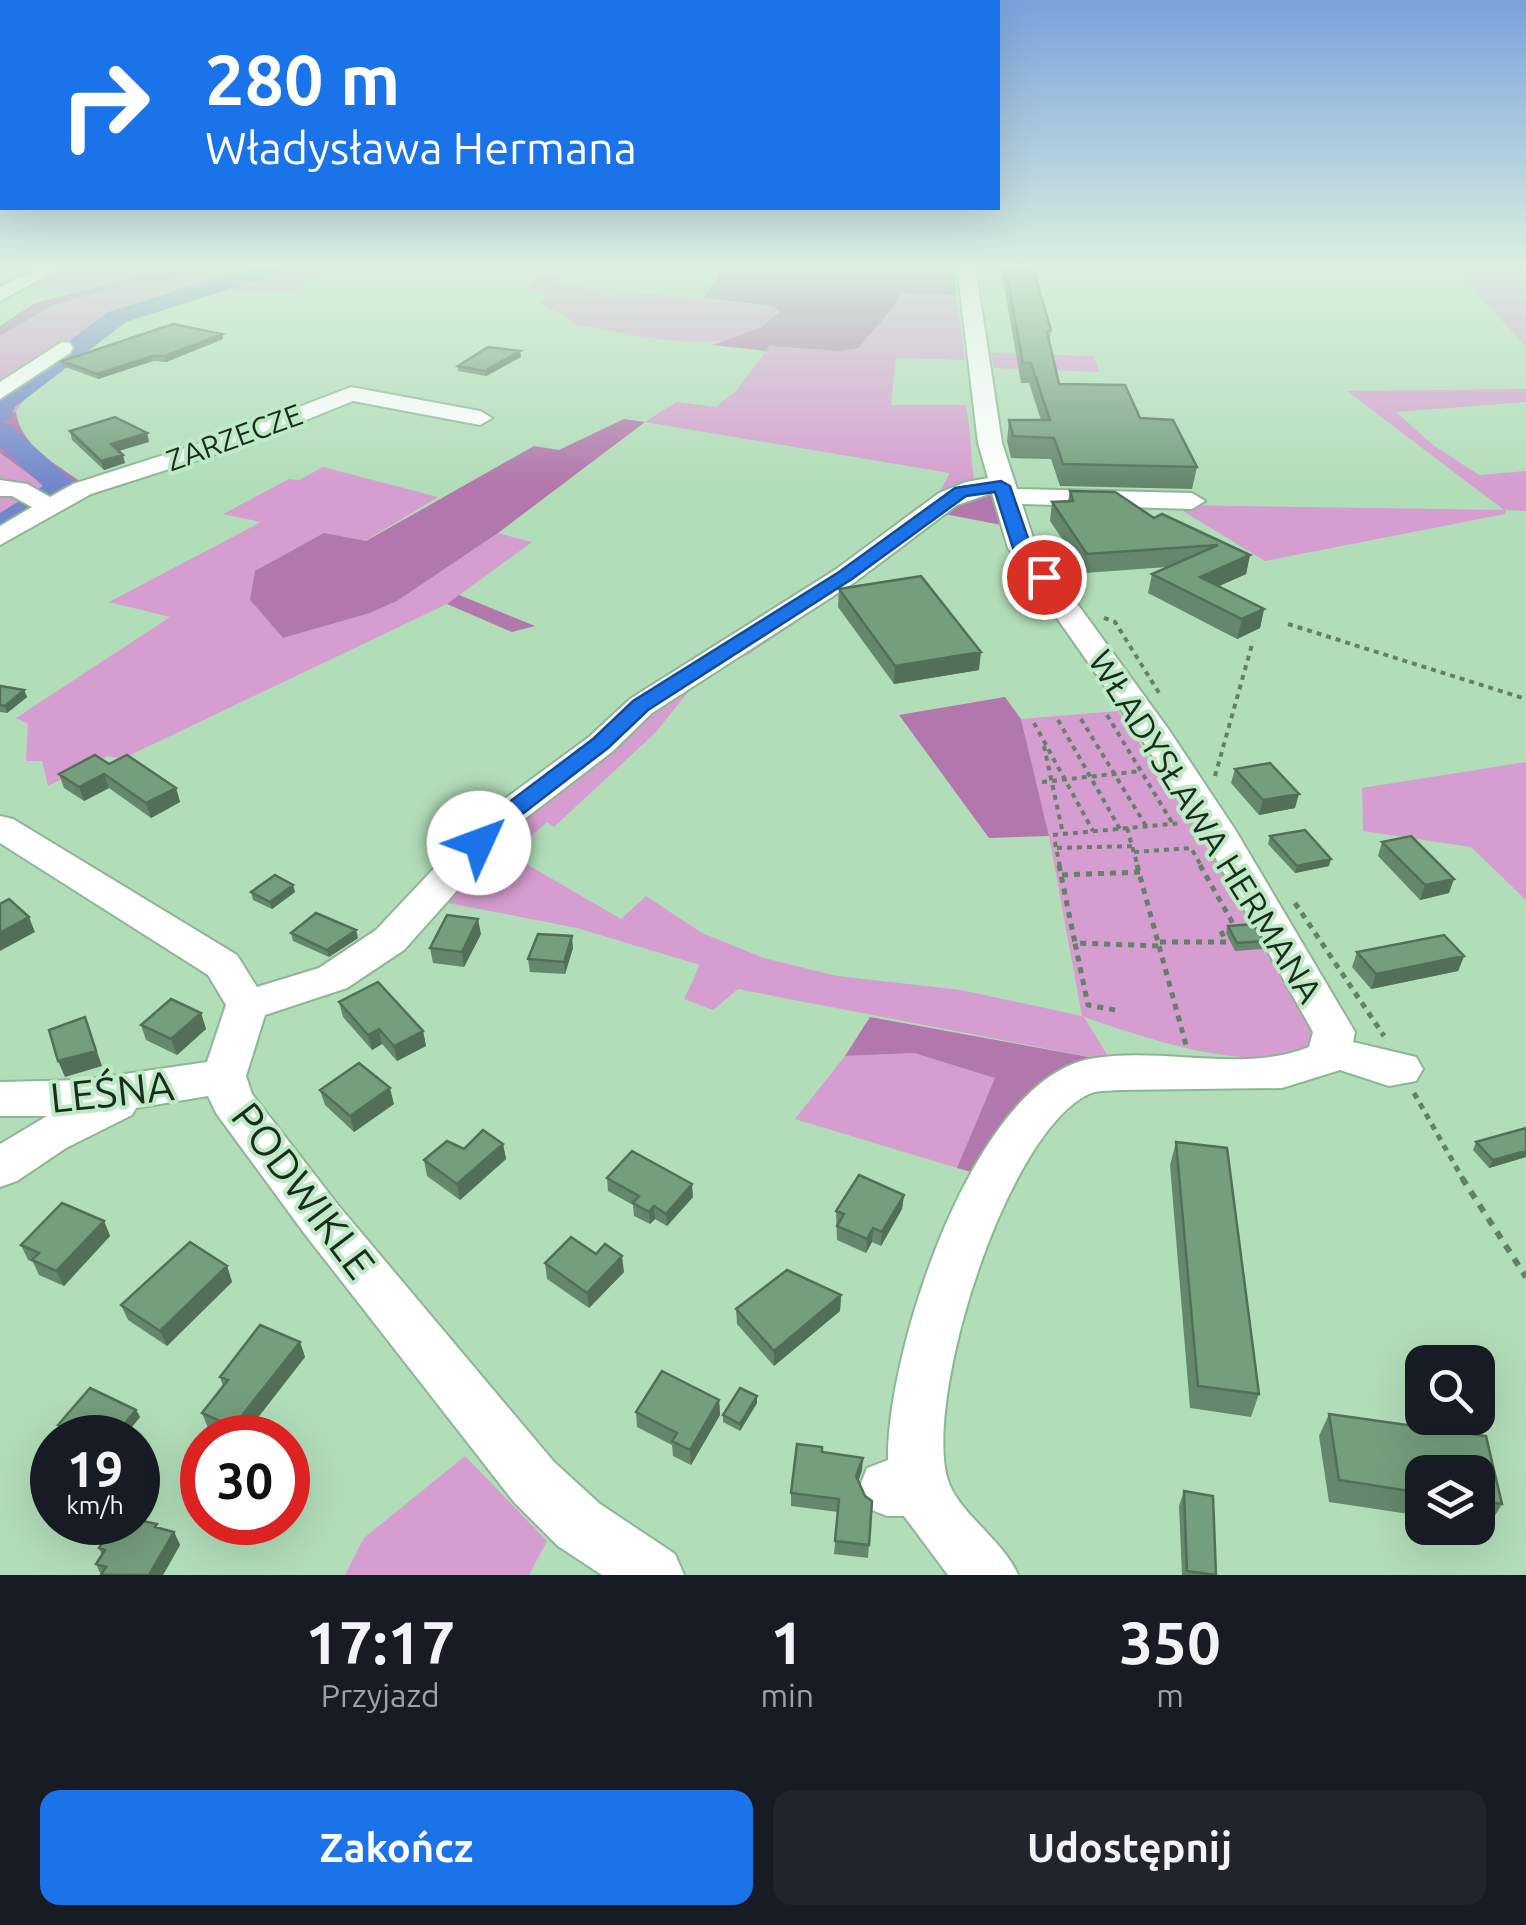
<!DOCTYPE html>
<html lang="pl">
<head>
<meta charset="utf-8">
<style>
  body { margin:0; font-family:Ubuntu,sans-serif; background:#20242c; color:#f1f3f6; height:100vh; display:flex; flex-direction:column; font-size:38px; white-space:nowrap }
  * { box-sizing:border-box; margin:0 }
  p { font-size:32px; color:#9ea1a6 }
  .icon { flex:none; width:55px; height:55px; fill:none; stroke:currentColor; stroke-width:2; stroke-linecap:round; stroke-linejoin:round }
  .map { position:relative; height:1575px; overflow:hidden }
  .panel { display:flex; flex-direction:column; background:#171b24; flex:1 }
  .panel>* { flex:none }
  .guide { position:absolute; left:0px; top:0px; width:1000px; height:210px; box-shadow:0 10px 40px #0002; background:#1a73e8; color:#fff; overflow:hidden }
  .controls { position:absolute; left:1405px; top:1345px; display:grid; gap:20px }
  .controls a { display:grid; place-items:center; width:90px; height:90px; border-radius:20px; background:#171b24; box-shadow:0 10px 40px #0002; font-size:50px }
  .speed { position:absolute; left:30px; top:1415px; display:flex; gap:20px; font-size:50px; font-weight:700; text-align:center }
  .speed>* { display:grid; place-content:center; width:130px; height:130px; border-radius:50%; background:#171b24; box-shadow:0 10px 40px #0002; line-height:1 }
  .speed small { font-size:25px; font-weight:400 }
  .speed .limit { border:15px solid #d22; background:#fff; color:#111 }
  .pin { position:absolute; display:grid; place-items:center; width:85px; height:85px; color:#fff; margin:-42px; border:5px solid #fff; border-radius:50%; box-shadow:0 2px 10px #0007 }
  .me { position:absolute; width:110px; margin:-55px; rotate:47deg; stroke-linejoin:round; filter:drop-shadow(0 0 8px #0008) }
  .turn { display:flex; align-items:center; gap:35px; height:210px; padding:0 40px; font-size:45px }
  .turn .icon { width:130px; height:130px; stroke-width:2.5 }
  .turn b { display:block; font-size:70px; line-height:85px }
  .eta { display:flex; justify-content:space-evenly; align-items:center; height:170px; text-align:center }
  .eta b { font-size:60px; font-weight:700; line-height:70px }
  .action { display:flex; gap:20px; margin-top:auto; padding:20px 40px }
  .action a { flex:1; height:115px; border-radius:20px; background:#1a73e8; color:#fff; font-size:40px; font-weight:700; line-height:115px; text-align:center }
  .action a+a { background:#20242c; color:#f1f3f6 }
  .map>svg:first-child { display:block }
</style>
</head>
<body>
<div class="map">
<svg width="1526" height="1575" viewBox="0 0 1526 1575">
  <rect width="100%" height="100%" fill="#b2ddb9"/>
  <path fill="#d69dd0" d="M61,265H181L61,295L69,291L20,285Z
    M210,265H266L214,285L227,290L295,265H341L293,291L227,290L149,310L106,330L83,348L56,347L0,388V336L53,305L140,281H163Z
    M1453,265H1526V347L1453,267Z
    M537,272L564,273L556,285L773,306L781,312C736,365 632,333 573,324L566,316L540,304L547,293L527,291Z
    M900,294L956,295L965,360L896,358L891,405H965C972,429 970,455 974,480L936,498L950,473L645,422L676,402L716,407L736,391L770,346L839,351L887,318Z
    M991,353L1094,356L1100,372L994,368Z
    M67,354H77L23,401L16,412L0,414V400L16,383Z
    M1526,389V402L1396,412L1433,445L1479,475L1526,471V511L1506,510L1505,514L1265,561L1173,505L1504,510L1347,391Z
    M0,453L49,489L0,520Z
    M323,467L438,497L365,541L324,533L250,600L283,638L370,613L397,601L498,533L532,542L447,604L122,759L108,756L48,786L42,761H26L28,724L16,718L170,617L109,602L261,522L223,514L289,479L299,480Z
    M820,606L749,654L714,671L689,691L655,733L554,827L547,822L511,855L621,919L646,896L702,933L764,958L837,976L961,990L1082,1016L1049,836L1021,719L1118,711L1198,831L1318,1039L1307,1059C1219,1062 1166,1045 1084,1017L1111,1061L738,989L713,1010L684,999L700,965L577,928L443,902L527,812L703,668Z
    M1526,762V900L1471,847L1363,831L1362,788Z
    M914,1053L996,1078L957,1168L795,1119L845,1056Z
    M465,1456L547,1541L529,1575H345L364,1538Z"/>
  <path fill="#b277ac" d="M181,265H210L163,281H140L53,305L0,336V326L35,303Z
    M719,265H955L956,295L900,294C891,317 872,328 859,348L839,351L770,346L766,351L712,345L760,328L780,312L773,306L703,298L717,279Z
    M16,412C20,445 56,464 81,482L0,534V520L49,489L0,453V414Z
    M624,419L645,422L498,533L397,601L370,613L283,638L250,600L255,571L324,533L366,541L534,446L559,450Z
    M985,493L994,496L1007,526L939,513Z
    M459,595L535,626L512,632L447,604Z
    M1005,697L1021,719L1049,836L989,838L899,715Z
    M870,1017L1111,1061L1057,1070L1031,1097L975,1173L957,1168L995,1078L914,1053L845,1056Z"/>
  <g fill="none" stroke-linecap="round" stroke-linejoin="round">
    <path fill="#7287ca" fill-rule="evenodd" d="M260,265H293L290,270L126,322L15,407L10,419L0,421V392L108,312Z
      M0,422L10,425L79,487L12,534L0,537V513L43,486L0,446Z"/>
    <g stroke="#8cb694" stroke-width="4">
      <path id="minor" d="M44,265H66L0,301V287Z
        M957,265H975L1002,443L1017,489L1192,493L1205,501L1192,509L1022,504L1036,547L1169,730L1236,831L1355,1032L1353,1042L1416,1057L1423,1069L1416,1081L1389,1086L1340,1070L1282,1088L1119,1090C1109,1091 1098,1090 1089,1094C1007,1132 925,1393 947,1477C956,1512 1003,1539 1018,1575H948L904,1516H887L867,1508L859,1488L867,1468L888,1460C886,1355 972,1081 1090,1059C1161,1046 1242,1074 1309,1047L1313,1032L1205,839L1141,738L1008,548L992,493L957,505L855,582L652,713L613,751L513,828L404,950L347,988L265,1015L246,1076L252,1094L338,1205L554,1462L600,1504L675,1554L684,1575H602L558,1546L514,1502L304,1233L216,1113L208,1096L136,1108L132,1115L66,1148L17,1181L0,1187V1144L47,1116H0V1082L84,1080L207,1062L226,1005L208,975L0,843V816L13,819L237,955L257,987L319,968L376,930L487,812L589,737L630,699L835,570L939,493L966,482L988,478L978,443Z
        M62,342L70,343L73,348L70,353L0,399V382Z
        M351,387L480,411L492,418L480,425L353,401L244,445L91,494L0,545V526L32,507L12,496H0V480L27,484L50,497L73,484L226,435Z"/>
    </g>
    <path stroke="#638068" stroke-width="4" stroke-dasharray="5 5" stroke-linecap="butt" d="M1104,618L1115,622L1159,693
      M1288,624L1526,699
      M1107,715L1173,824
      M1081,719L1146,826
      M1058,720L1120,829
      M1034,723L1093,831
      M1044,746L1063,834
      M1215,776L1253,641
      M1042,782L1141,771
      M1127,828L1138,867
      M1053,835L1182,823
      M1055,842L1060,867
      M1057,848L1132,846
      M1134,852L1191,848L1202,867"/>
    <path stroke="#638068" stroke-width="5" stroke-dasharray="6 6" stroke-linecap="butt" d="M1059,865L1075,943
      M1137,865L1186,1045
      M1200,865L1236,929
      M1062,875L1140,872
      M1295,903L1384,1036
      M1160,942H1226L1221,931L1228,930
      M1115,1010L1088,1005L1075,943L1161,946
      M1414,1093L1464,1181"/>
    <path stroke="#638068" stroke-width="6" stroke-dasharray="8 8" stroke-linecap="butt" d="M1462,1178L1526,1277"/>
    <use href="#minor" fill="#fff" fill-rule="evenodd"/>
  </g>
  <path fill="#65886c" d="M991,265H1032L1051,330L1049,343L1059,384L1140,418L1197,467L1192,489L1060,486L1051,459L1011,458L1007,441L1009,420H1041L1029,383H1021L1001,268H991Z
    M223,339L166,362L153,361L98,379L63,366L62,361Z
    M521,357L486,376L458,371V366Z
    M70,431L147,433L149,442L119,451L125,463L104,470L72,440Z
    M1070,491L1154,518L1250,555L1246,574L1219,586L1264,609L1260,628L1237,639L1148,593L1152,574L1167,567L1085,573L1050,521L1052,502L1068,501Z
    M839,589L979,670L894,684L838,607Z
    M0,686L24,690L27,697L7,713L0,712Z
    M109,764L176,788L180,802L151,818L109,788L84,801L64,788L59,774Z
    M1235,769L1295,808L1259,815L1231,783Z
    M1270,836L1329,866L1295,873L1268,844Z
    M1382,842L1449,893L1420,900L1378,856Z
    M293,885L295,892L272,909L253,900L251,892Z
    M1228,926L1264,941L1262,949L1235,951L1226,933Z
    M291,933L358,938L329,957L293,941Z
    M481,934L464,967L433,963L430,948Z
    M573,948L565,974L530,972L528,959Z
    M1357,952L1464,956L1458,971L1371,989L1352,967Z
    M339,1002L423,1031L426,1046L397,1061L382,1044L372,1050L343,1017Z
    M201,1013L206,1029L177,1055L146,1040L141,1025Z
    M320,1090L394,1104L354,1132L325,1105Z
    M1526,1128V1157L1489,1168L1473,1150L1476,1142Z
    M1176,1142L1259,1394L1251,1417L1190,1408L1170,1165Z
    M503,1144L506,1159L460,1200L427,1176L424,1160L464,1149Z
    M607,1178L693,1197L667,1226L655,1219L650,1224L634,1216L633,1205L608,1191Z
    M904,1195L902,1209L881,1246L872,1242L866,1253L837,1240L836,1211Z
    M104,1221L110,1236L64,1286L39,1275L33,1262L28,1260L21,1245Z
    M545,1263L624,1272L589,1308L547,1279Z
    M227,1266L232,1282L167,1346L128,1320L121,1305Z
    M841,1295L840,1311L774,1366L737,1324L736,1309Z
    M300,1342L305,1357L242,1438H228L208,1428L202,1413L223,1386L220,1377Z
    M719,1400L720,1415L691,1465L673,1456L672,1445L637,1427L636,1412Z
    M757,1403L740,1431L723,1422V1415Z
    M136,1410L140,1417L123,1438H73L62,1432L58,1425Z
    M1329,1414L1486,1436L1502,1504L1489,1526L1478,1525V1472H1422V1516L1329,1502L1319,1436Z
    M822,1452L862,1470L858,1481L865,1496L872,1501L868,1558L834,1554L838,1512L791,1506V1493Z
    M1184,1491L1216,1575H1182L1179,1506Z
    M160,1528L174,1532L180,1545L163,1575H101L96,1564L102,1555L99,1548Z"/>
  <path fill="#526f58" d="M222,334L223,339L166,362L165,356Z
    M520,351L521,357L486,376L485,371Z
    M152,356L153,361L98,379L97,374Z
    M147,433L149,442L113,452L111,444Z
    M123,455L125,463L104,470L101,461Z
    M1250,555L1246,574L1197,596L1200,577Z
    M1264,609L1260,628L1237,639L1242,619Z
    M981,652L979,670L894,684L895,666Z
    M24,690L27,697L7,713L5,706Z
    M104,774L109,788L84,801L79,787Z
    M176,788L180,802L151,818L146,803Z
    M1299,794L1295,808L1259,815L1263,800Z
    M1331,859L1329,866L1295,873L1297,866Z
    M1454,879L1449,893L1420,900L1425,885Z
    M293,885L295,892L272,909L270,902Z
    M29,917L35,932L0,951V933Z
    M478,919L481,934L464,967L462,952Z
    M356,930L358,938L329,957L327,950Z
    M572,936L573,948L565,974L564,962Z
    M1464,956L1458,971L1371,989L1376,974Z
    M201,1013L206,1029L177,1055L171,1039Z
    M85,1017L102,1066L65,1077L58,1061Z
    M379,1029L382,1044L372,1050L368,1035Z
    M423,1031L426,1046L397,1061L394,1046Z
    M390,1088L394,1104L354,1132L350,1116Z
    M503,1144L506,1159L460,1200L457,1184Z
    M1526,1151V1157L1489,1168L1493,1160Z
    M692,1184L693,1197L667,1226L666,1214Z
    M904,1195L902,1209L881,1246L882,1232Z
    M654,1206L655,1219L650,1224L649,1212Z
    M104,1221L110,1236L64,1286L56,1271Z
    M873,1228L872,1242L866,1253L867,1239Z
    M622,1256L624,1272L589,1308L587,1293Z
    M227,1266L232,1282L167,1346L160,1331Z
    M841,1295L840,1311L774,1366V1351Z
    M300,1342L305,1357L242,1438H237L233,1427Z
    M757,1396V1403L740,1431V1424Z
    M719,1400L720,1415L691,1465L690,1450Z
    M136,1410L140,1417L123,1438H113Z
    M863,1458L862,1470L856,1489V1476Z
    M174,1532L180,1545L163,1575H149Z"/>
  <path fill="#759e7d" stroke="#526f58" stroke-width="2.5" d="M1005,265H1032L1051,330L1047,332L1059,384L1125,385L1140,418L1173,420L1197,467L1063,464L1054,438L1013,436L1009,420H1050L1031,363H1023Z
    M173,324L222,334L165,356H152L97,374L62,361Z
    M488,347L520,351L485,371L458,366Z
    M115,417L147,433L111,444L123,455L101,461L70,431Z
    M1070,491L1115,492L1154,518L1162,514L1250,555L1200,577L1264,609L1242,619L1152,574L1218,545L1087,554L1052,502L1073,501Z
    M921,576L981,652L895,666L839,589Z
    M0,686H1L24,690L5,706L0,705Z
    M95,755L109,764L127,755L176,788L146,803L104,774L79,787L59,774Z
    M1270,763L1299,794L1263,800L1235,769Z
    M1305,830L1331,859L1297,866L1270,836Z
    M1411,836L1454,879L1425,885L1382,842Z
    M275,875L293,885L270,902L251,892Z
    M9,899L29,917L0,933V904Z
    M316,913L356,930L327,950L291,933Z
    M447,915L478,919L462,952L430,948Z
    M1254,924L1264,941L1237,943L1228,926Z
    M538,934L572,936L564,962L528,959Z
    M1444,935L1464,956L1376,974L1357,952Z
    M378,982L423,1031L394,1046L379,1029L368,1035L339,1002Z
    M171,999L201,1013L171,1039L141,1025Z
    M85,1017L96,1051L58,1061L49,1030Z
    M359,1063L390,1088L350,1116L320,1090Z
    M1526,1128V1151L1493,1160L1476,1142Z
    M483,1130L503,1144L457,1184L424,1160L447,1141L464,1149Z
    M1176,1142L1227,1148L1259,1394L1198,1386Z
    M632,1151L692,1184L666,1214L654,1206L649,1212L633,1203L639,1196L607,1178Z
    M859,1175L904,1195L882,1232L873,1228L867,1239L837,1226L844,1214L836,1211Z
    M62,1203L104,1221L56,1271L32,1260L39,1253L21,1245Z
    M571,1237L596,1254L605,1244L622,1256L587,1293L545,1263Z
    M190,1242L227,1266L160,1331L121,1305Z
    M787,1270L841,1295L774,1351L736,1309Z
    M260,1325L300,1342L233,1427L202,1413L228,1380L220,1377Z
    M662,1371L719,1400L690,1450L672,1441L677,1433L636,1412Z
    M90,1388L136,1410L113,1438H85L58,1425Z
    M740,1388L757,1396L740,1424L723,1415Z
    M1329,1414L1486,1436L1502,1504L1478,1501V1472H1422V1493L1339,1480Z
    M797,1444L822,1447V1452L863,1458L856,1476L865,1496L872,1501L869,1545L835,1541L839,1499L791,1493Z
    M1184,1491L1213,1496L1216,1575L1187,1571Z
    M138,1520L157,1524L155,1527L174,1532L149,1575H101L106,1567L96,1564L105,1550L99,1548L115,1522H138Z"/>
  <linearGradient id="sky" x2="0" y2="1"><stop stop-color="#79a2dc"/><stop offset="0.55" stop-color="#dcf0e0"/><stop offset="1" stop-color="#dcf0e0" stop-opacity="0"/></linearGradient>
  <rect width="1526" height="485" fill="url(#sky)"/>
  <path fill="#1a73e8" stroke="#114b97" stroke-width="2.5" d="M1001,481L1010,486L1031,547L1053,577L1051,581H1037L1013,548L995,492L966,496L852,579L648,710L608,748L508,825L487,848H471L467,843L492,815L593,739L633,701L839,572L955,488Z"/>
  <g text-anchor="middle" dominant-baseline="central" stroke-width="8" stroke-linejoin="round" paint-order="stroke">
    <g font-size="30" fill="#1b2c1f" stroke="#bfeac6">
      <text transform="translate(234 437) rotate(-20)">ZARZECZE</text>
    </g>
    <g font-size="35" fill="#1b2c1f" stroke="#bfeac6">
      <text transform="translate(1206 826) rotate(58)">WŁADYSŁAWA HERMANA</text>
    </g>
    <g font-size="42" fill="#1b2c1f" stroke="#bfeac6">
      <text transform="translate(112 1091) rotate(-6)">LEŚNA</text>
      <text transform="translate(304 1190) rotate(53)">PODWIKLE</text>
    </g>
  </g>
</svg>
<div class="controls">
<a><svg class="icon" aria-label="search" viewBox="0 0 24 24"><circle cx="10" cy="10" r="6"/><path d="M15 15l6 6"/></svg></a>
<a><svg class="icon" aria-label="layers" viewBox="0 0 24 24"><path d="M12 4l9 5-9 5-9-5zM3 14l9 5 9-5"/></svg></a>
</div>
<div class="speed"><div>19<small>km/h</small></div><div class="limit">30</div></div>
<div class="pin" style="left:1044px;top:577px;background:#d93025"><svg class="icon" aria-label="arrive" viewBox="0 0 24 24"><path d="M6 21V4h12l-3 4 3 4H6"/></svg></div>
<svg class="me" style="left:479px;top:843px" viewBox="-20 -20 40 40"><circle r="19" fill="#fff"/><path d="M0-13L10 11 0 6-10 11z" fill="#1a73e8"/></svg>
<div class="guide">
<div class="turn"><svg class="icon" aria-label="right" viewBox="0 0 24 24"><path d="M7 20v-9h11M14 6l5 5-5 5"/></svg><div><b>280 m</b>Władysława Hermana</div></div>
</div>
</div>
<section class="panel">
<div class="eta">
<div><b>17:17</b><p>Przyjazd</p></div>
<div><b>1</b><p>min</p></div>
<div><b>350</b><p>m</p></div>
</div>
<div class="action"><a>Zakończ</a><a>Udostępnij</a></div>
</section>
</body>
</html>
